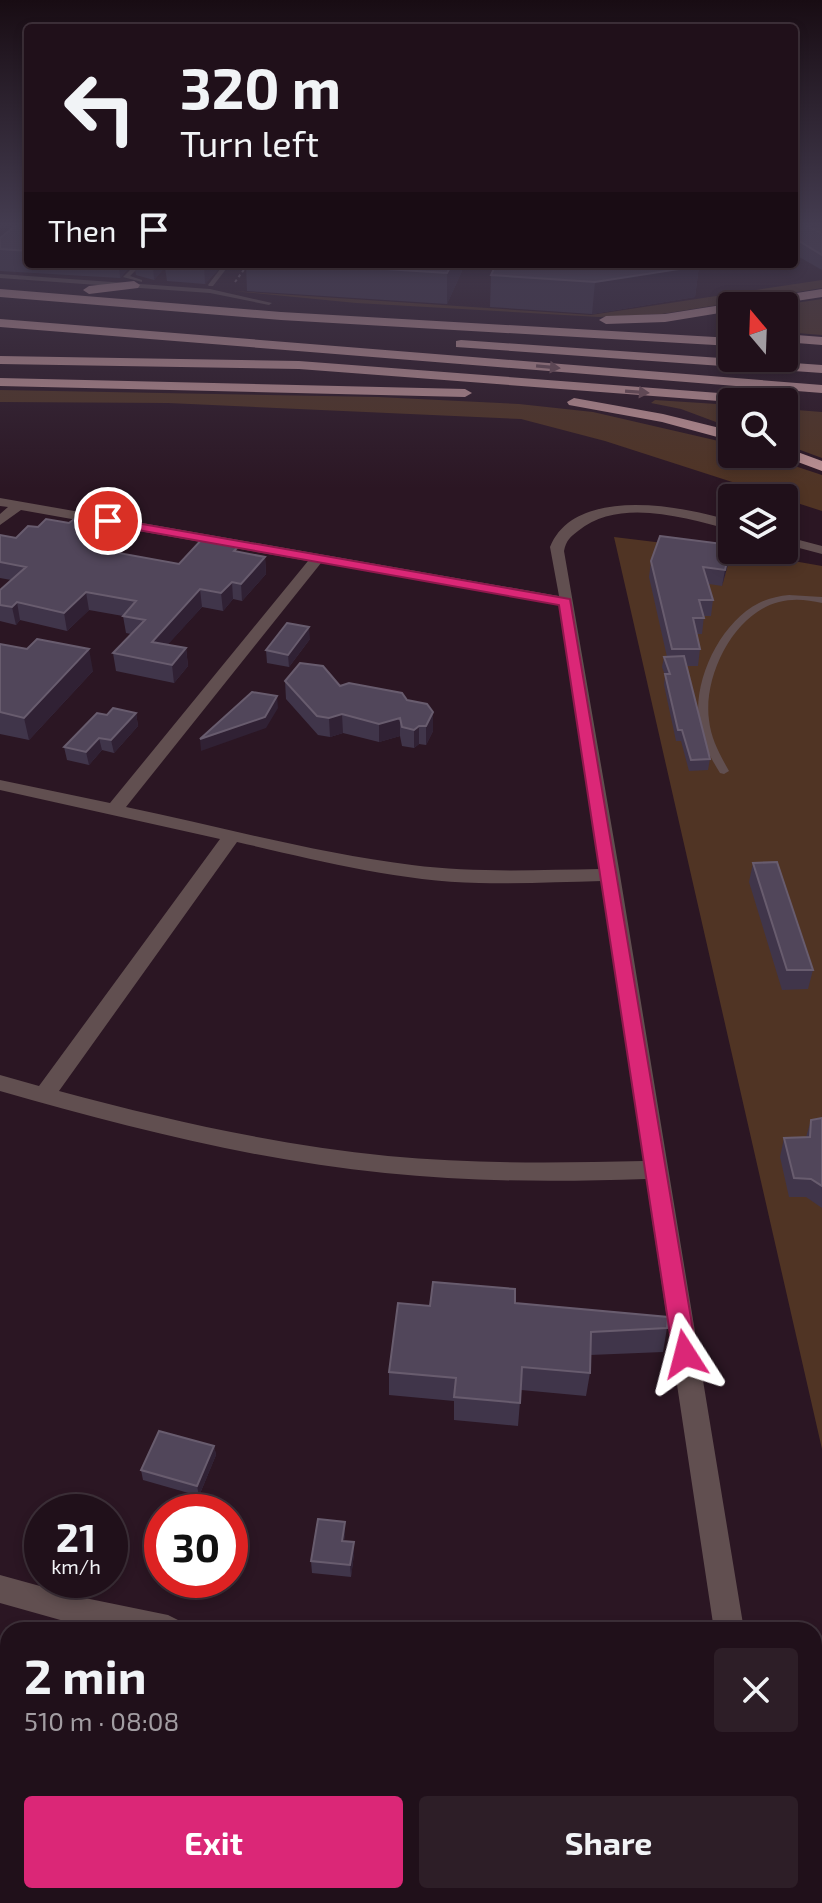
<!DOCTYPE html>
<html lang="en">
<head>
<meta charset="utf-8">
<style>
  body { margin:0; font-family:"Exo 2",sans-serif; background:#2d1e27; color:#f1f3f6; height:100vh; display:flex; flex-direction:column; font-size:30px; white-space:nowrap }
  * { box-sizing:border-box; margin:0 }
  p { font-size:26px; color:#a29da2 }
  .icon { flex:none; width:44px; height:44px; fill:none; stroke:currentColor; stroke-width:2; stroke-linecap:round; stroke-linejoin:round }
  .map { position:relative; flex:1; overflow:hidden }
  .sheet { position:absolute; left:0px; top:1622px; width:822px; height:282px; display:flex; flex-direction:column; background:#20101a; border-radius:24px 24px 0 0; box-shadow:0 4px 12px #0003,0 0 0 2px #3d3039 }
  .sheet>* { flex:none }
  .guide { position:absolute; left:24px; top:24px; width:774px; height:244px; border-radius:8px; box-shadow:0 4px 12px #0003,0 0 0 2px #3d3039; background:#20101a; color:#f1f3f6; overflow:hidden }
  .needle { width:52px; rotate:341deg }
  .tools { position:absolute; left:718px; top:292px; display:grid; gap:16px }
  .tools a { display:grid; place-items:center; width:80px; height:80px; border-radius:8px; background:#20101a; box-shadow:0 4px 12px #0003,0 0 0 2px #3d3039; font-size:40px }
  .speed { position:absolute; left:24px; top:1494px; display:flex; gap:16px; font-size:40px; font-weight:700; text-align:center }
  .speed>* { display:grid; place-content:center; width:104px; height:104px; border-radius:50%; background:#20101a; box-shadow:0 4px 12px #0003,0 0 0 2px #3d3039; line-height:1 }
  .speed small { font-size:20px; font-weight:400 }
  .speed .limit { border:12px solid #d22; background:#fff; color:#111 }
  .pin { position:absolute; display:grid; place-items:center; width:68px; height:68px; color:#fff; margin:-34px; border:4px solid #fff; border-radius:50%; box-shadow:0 2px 8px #0007 }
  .me { position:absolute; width:88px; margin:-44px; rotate:351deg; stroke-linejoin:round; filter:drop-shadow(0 0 6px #0008) }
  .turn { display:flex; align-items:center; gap:28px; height:168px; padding:0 24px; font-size:36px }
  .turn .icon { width:104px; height:104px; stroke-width:2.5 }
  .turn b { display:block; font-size:56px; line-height:68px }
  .then { display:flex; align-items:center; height:76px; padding:0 24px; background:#0003; gap:16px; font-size:30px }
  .round { display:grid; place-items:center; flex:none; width:84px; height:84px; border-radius:8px; background:#2d1e27 }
  .summary { display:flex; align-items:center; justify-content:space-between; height:136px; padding:0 24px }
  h1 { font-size:48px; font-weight:700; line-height:60px }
  .primary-button { display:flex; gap:16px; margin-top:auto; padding:16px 24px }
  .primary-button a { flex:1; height:92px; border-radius:8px; background:#db2777; color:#fff; font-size:32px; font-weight:700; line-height:92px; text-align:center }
  .primary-button a+a { background:#2d1e27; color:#f1f3f6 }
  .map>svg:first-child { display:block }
</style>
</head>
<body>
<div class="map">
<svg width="822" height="1903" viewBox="0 0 822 1903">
  <rect width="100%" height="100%" fill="#2b1623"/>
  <path fill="#503424" d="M822,280V288L662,314L599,317L356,303L233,291L591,315Z
    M822,299V335L784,332V306H775Z
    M0,390L378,397L519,404L593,412L723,442L732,446V454H758L822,475V511L605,441L521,419L168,403L0,402Z
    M655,400L732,405V428L681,409L651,403Z
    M784,409L822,412V458L784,444Z
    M614,537L754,554L822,566V1449Z"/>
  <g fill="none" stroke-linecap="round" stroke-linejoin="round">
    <path stroke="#7c6975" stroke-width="2" stroke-dasharray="3 3" stroke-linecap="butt" d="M235,282L248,264"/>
    <path fill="#614f50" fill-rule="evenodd" d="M136,264H142L130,276L142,280V282L123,277Z
      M224,264H230L213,286H209L208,285Z
      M0,274L210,289L272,303L269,305L210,293L0,278Z
      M789,595L822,597V603C808,600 794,598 779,602C734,613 703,676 709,720C711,739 720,755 729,771L724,774L720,773C710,757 701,740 699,721C693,679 721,622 759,603C769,598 779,596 789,595Z"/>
    <path fill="#614f50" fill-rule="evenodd" d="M822,226V232L794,236V230Z
      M0,498L559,596L550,547C575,485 683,506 732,521V530C685,518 620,497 578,531C570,537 566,541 564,551L620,875L744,1630H714L646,1179C559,1182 472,1182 385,1173C254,1160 126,1127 0,1091V1075L39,1086L220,839L0,790V780L110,803L308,561L21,510L0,525V514L8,507L0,506ZM321,563L560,605L600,869C537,870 474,873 412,865C316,853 221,827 126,807ZM237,842C316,860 397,881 479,883C520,884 561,882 602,881L644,1161C558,1163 473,1164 388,1156C277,1145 167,1120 59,1091Z
      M784,536L822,546V554L784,544Z
      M0,1575L80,1597L168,1615L178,1620L183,1630H96L0,1603Z
      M65,1896H99V1903H65Z
      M761,1896H795L796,1903H762Z"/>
    <path fill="#bf9395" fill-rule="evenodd" d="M134,281L140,285L138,288L89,294L83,290L89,286Z
      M0,289L281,312L732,338V346L281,320L0,297Z
      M822,289V297L764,306H732V311L665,322L606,324L599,320L606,316L665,314Z
      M0,319L822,385V393L0,327Z
      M784,334L822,337V345L784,342Z
      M461,340L822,365V373L456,347V341Z
      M0,356L299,361L732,394L739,398L732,402L299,369L0,364Z
      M0,378L465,389L472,393L465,397L0,386Z
      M574,398L663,414L732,431V441L662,422L569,405L567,402Z
      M784,447L822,461V471L779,455L784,454Z"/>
  </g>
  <path fill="#40354a" d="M0,223H28V264H132L120,278L0,271Z
    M794,225L822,234V270L794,254Z
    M134,264H223L205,284L167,281L165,267L154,280L136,275Z
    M246,264H463L462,271L447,304L247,291Z
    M699,266L695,297L592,314L490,307L491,275Z
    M0,535L16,538L125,541L113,552L179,564L241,552L265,557L266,574L242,601L233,599L223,611L202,607L167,645L186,648L188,666L174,683L116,671L113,653L131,634L126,633L123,616L89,610L67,631L20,620L16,625L0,621V590L11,580L0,578Z
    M731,545L729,561L722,586L709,584L713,600L711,616H704L702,634H697L700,649L698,666H686L710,759L708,770L689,771L681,741H676L664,685L665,675L662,667L664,657H667L649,577L651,561Z
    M310,639L289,667L267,663L266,650Z
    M0,644L93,671L29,740L0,734Z
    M285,681L340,686L407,700L433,712V731L426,745L419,744L414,748L402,746L400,736L379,742L343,733L330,737L318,735L286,699Z
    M136,713L138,726L114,753L102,750L89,765L67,760L64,747L107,715Z
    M753,863L813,970L808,989L782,990L749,882Z
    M822,1118V1208L806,1197H789L780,1157L784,1138L806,1137L811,1120Z
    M515,1303L667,1328L663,1352L590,1355V1373L586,1396L521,1390L518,1426L454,1420V1401L389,1395V1372L430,1306Z
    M214,1446L216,1455L199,1496L143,1480L141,1470Z
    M345,1522V1534L344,1541L354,1554L351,1577L312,1573L311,1561Z"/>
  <path fill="#302134" d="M4,223H20L0,249V227Z
    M119,264H132L120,278Z
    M153,264H165V267L154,280Z
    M204,264H223L205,284Z
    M452,264H463L462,271L447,304V273Z
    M699,266L695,297L592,314L595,282Z
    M123,524L125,541L112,553L102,550L104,541Z
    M731,545L729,561L722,586L725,570Z
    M265,557L266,574L242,601L241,584Z
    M232,582L233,599L223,611L221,593Z
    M200,589L202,607L154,660L152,642Z
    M86,592L89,610L67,631L64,613Z
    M17,602L20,620L16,625L12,607Z
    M309,627L310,639L289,667L288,655Z
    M186,648L188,666L174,683L172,665Z
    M89,649L93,671L29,740L24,718Z
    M277,696L278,708L266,728L201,751L200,739Z
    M433,712V731L426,745V726Z
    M136,713L138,726L114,753L111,740Z
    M342,714L343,733L330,737L329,718Z
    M400,718V736L379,742V724Z
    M419,726V744L414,748V730Z
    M99,738L102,750L89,765L86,752Z
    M214,1446L216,1455L199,1496L197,1486Z
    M345,1522V1534L342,1553V1541Z
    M354,1542V1554L351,1577L350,1565Z
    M4,1709L8,1717V1730L0,1746V1718Z
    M8,1839V1867L0,1884V1856Z"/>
  <path fill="#51465a" stroke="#685c6e" stroke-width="2" d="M19,223H28V251L0,249V238Z
    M804,224L822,234V255L794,238V225Z
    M307,264H452L447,273Z
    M496,264H696L699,266L595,282L491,275Z
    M78,516L123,524L104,541L111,542L102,550L179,564L203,538L240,545L234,551L265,557L241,584L232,582L221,593L200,589L152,642L186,648L172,665L113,653L145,620L123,616L136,601L86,592L64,613L17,602L12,607L0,605V590L26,567L0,562V535L16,538L28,526L38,527L46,519L69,523Z
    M660,536L731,545L725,570L703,567L713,600H699L704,618H693L700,649H672L651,561Z
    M287,623L309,627L288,655L266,650Z
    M37,639L89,649L24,718L0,712V644L27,649Z
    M684,656L710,759L691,760L682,730H678L665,674H670L664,657Z
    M300,663L323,666L340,686L349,683L402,693L407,700L427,704L433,712L426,726H419L414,730L402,727L400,718L379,724L342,714L329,718L317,716L285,681Z
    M252,692L277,696L265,717L200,739Z
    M113,708L136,713L111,740L99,738L86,752L64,747L97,713L107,715Z
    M777,862L813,970H787L753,863Z
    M822,1118V1186L811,1179L794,1178L784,1138L810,1137L811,1120Z
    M433,1282L515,1289V1303L668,1317L667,1328L591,1332L590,1373L522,1367L520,1403L454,1397L456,1378L389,1372L398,1303L430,1306Z
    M159,1431L214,1446L197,1486L141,1470Z
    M318,1519L345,1522L342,1541L354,1542L350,1565L311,1561Z
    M0,1708L4,1709L0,1718Z
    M0,1759L8,1763V1839L0,1856Z"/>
  <defs><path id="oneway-solid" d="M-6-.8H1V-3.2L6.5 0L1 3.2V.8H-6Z" transform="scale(2)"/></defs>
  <g fill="#705058">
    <use href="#oneway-solid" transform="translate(548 367) rotate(5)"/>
    <use href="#oneway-solid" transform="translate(637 392) rotate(4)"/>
  </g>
  <linearGradient id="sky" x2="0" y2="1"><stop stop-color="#180c13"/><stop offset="0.46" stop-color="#443c50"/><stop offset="1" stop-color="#443c50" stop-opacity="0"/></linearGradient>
  <rect width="822" height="489" fill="url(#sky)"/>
  <path fill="#db2777" stroke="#8e194d" stroke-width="2" d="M108,518L570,599L697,1354L693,1361L685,1364L677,1361L673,1354L559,605L104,524V519Z"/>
</svg>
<div class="tools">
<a><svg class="needle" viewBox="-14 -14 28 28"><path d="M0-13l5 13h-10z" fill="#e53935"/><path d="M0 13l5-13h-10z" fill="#a29da2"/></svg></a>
<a><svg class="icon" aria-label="search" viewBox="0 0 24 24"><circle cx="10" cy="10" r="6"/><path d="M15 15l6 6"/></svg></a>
<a><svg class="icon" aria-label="layers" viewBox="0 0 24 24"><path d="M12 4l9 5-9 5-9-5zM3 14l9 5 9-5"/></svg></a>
</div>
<div class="speed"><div>21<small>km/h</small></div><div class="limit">30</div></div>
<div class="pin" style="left:108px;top:521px;background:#d93025"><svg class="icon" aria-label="arrive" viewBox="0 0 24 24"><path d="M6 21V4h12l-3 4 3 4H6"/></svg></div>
<svg class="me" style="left:685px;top:1354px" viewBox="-20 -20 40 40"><path d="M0-17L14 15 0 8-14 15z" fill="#db2777" stroke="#fff" stroke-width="4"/></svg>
<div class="guide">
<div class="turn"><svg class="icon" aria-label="left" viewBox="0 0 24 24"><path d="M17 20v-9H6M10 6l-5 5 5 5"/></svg><div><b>320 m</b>Turn left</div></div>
<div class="then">Then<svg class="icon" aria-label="arrive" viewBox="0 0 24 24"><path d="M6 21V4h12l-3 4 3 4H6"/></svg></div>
</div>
<section class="sheet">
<div class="summary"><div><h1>2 min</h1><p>510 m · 08:08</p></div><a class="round"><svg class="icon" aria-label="close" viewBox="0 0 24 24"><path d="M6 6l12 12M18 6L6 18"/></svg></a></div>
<div class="primary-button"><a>Exit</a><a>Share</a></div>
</section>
</div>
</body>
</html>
